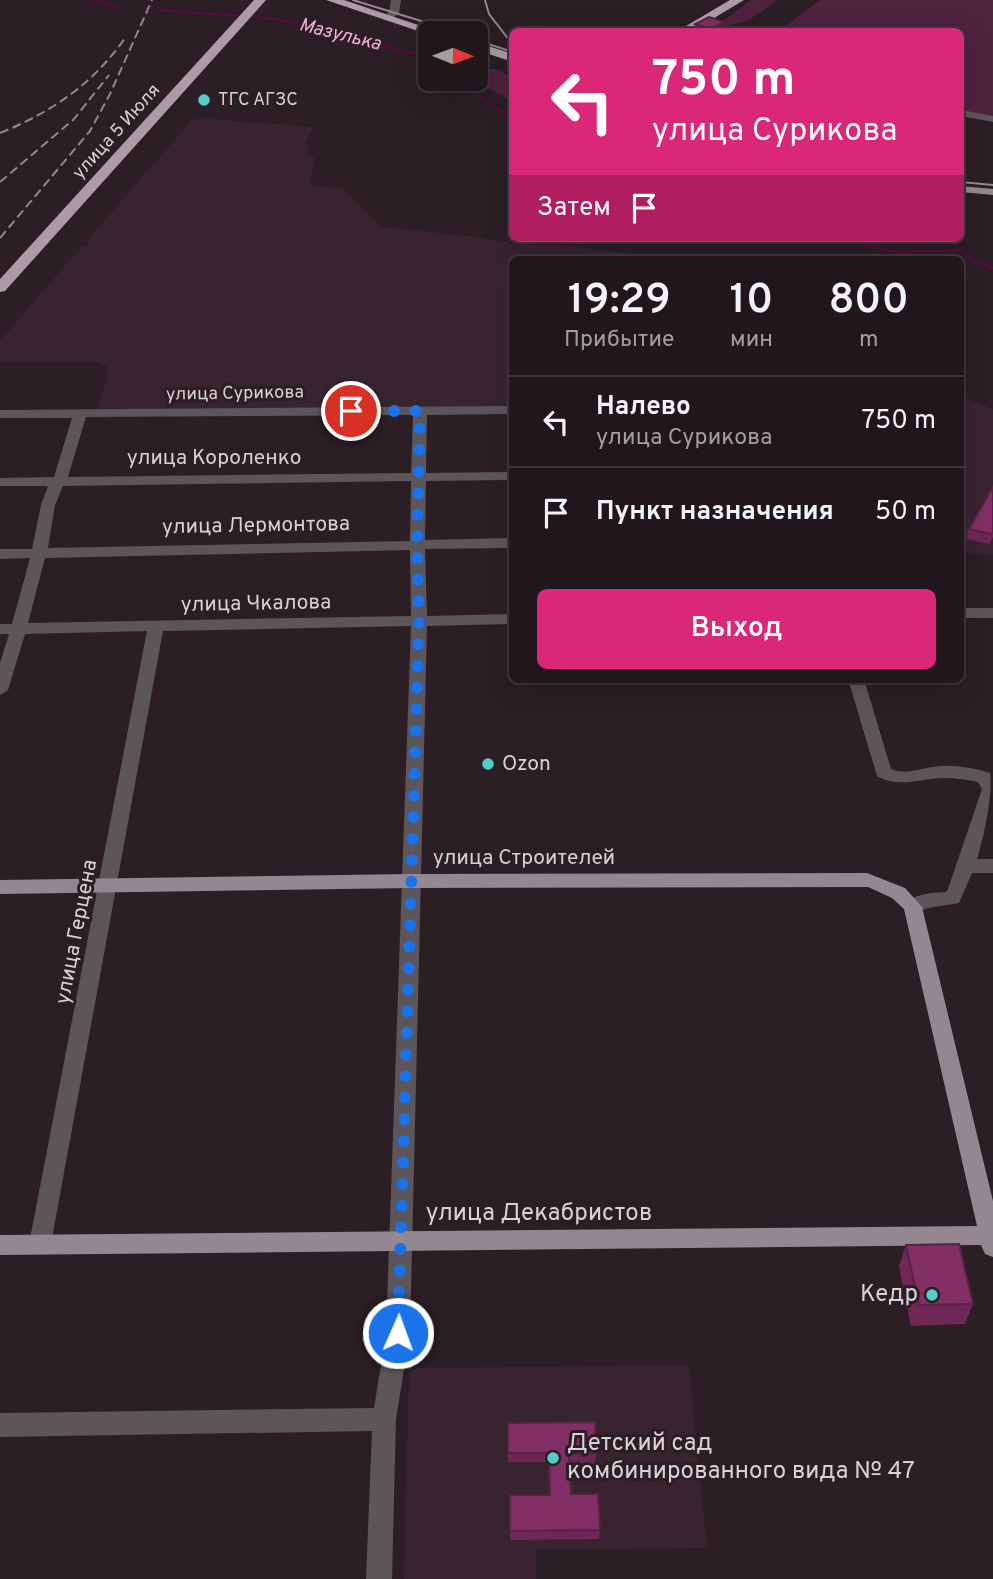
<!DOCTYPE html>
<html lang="ru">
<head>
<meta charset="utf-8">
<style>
  body { margin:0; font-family:Overpass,sans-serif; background:#2d2329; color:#f1f3f6; height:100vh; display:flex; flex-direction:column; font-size:26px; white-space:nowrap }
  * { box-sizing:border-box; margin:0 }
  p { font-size:23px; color:#a29fa3 }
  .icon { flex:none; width:38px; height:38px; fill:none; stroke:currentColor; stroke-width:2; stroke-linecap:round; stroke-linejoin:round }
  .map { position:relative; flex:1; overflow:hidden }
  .details { position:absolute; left:509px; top:256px; width:455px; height:427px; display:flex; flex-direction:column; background:#20161c; border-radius:10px; box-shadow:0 7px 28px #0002,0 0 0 2px #3d353b }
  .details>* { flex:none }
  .guide { position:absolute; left:509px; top:28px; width:455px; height:214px; border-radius:10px; box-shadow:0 7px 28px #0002,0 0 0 2px #3d353b; background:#db2777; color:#fff; overflow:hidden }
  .needle { width:46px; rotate:91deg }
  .controls { position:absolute; left:418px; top:21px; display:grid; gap:14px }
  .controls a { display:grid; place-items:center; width:70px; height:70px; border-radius:10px; background:#20161c; box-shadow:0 7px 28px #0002,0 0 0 2px #3d353b; font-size:35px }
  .pin { position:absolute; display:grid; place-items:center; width:60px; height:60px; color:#fff; margin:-30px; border:4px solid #fff; border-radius:50%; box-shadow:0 2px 7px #0007 }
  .me { position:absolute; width:77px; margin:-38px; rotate:2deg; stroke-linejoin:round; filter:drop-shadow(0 0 5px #0008) }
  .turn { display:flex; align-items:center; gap:24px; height:147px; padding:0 28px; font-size:32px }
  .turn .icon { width:91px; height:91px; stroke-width:2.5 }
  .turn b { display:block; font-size:49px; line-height:60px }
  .then { display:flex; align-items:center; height:66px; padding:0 28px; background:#0003; gap:14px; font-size:26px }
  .eta { display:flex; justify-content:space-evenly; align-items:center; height:119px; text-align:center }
  .eta b { font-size:42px; font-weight:600; line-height:49px }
  .cta { display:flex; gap:14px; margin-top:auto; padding:14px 28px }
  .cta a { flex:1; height:80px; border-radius:10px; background:#db2777; color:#fff; font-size:28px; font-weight:600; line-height:80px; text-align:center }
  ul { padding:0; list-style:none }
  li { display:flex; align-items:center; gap:21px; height:91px; padding:0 28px; border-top:2px solid #3d353b }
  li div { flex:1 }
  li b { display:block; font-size:26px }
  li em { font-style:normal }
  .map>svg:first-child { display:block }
</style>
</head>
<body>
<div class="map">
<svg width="993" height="1579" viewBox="0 0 993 1579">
  <rect width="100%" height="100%" fill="#2b1e25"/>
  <path fill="#37242f" d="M200,118L315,127L304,144L308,146V156L314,157L310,185L342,188L381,227L478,237L519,245H564L667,259H513V408L96,412L108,373L105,372L107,365H102V362H0V341L82,246H87L90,237L191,121Z
    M961,396L993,409V555L961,552Z
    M689,1365L707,1548L536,1550V1579H404L409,1368Z"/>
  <path fill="#4f223e" d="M751,0H778L749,20L725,27L722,22Z
    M820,0H993V121L961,114V32H778Z
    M485,69H497L513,78V102L487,87Z"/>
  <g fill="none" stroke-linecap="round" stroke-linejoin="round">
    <path stroke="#5d0944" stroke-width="2" d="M92,0L118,7
      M156,10L243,16
      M249,16L276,19L420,55L430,62
      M455,79L513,119
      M841,238L895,252L964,250L975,263"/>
    <path stroke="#5d0944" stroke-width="2.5" d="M973,261L993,268"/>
    <path fill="#5c5559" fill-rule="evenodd" d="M391,0H401L399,13L390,20H384V16L389,12Z
      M961,110L993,116V122L961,116Z
      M513,406V414L427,415L426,473L513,472V480L426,481L425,540L513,538V548L425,549L427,616L513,614V624L427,626L410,1333L396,1419L392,1579H366L372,1431L0,1437V1413L374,1408L386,1333L411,626L163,631L51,1244L48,1251L40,1254L32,1251L29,1244L147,631L25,634L8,690L0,695V663L9,634H0V624H12L30,558L0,559V549H32L41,505L48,486H0V478L54,477L72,418H0V410ZM413,415L411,473L68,477L86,417ZM411,481L410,541L48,548L55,505L63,486ZM410,550L411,616L28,623L45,558Z
      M961,608H993V618H961Z
      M848,679H864L891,769C906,776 924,767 940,766C956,765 975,768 990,773C993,794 984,837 977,859H993V873H972L959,903L928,908L913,914L906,912L904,907C912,893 932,893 946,892L948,889L982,789L978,782C967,780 956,778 944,778C920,778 900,789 877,776Z"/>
    <path fill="#95878f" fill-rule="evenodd" d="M961,186L993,189V195L961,192Z
      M867,873L905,888L922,907L993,1201V1257L985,1254L981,1245L0,1255V1235L977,1226L904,909L892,898L868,887L411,888L0,894V880L411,874Z"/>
    <path fill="#ac9ba4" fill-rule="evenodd" d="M254,0H266L5,291L0,292V279Z
      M326,0H344L442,33L430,35Z
      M730,0H744L691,32H676Z
      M476,42L513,54V62L476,50Z"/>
    <path stroke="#93888e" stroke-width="2" d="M353,0L460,33
      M485,0L489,14L513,45
      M476,40L513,52
      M961,182L993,185"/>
    <path stroke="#93888e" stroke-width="2" stroke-dasharray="9 4.5" stroke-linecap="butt" d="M0,133C52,112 93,84 125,38
      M0,182L74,119L109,75
      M0,238L90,131L110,94L152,0"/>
  </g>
  <path fill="#6f2856" d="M695,24L723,32H694Z
    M993,487V537L989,544L966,539L969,529Z
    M906,1245L973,1304L965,1324L911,1326L899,1266Z
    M508,1423L596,1454L595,1464H570L571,1494L600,1530L599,1539L510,1540V1495H549L548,1462H508Z"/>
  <path fill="#5a2146" d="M724,22L723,32H710V29Z"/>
  <path fill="#812f64" stroke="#5a2146" stroke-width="2" d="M709,17L724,22L710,29L695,24Z
    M993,487V532L991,534L969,529Z
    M959,1244L973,1304L919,1305L906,1245Z
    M595,1422L596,1454H569L571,1494H598L600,1530L510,1531V1495H550L549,1453H508V1423Z"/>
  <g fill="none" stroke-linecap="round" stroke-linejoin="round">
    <path stroke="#1a73e8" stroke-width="12" stroke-dasharray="0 21.6" d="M351,411H420L417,543L419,621L398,1333"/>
  </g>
  <g fill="#53cdcb" stroke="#2b1e25" stroke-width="2.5">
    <circle cx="204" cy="100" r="7"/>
    <circle cx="488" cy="764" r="7"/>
    <circle cx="932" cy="1295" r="7"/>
    <circle cx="553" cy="1458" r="7"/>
  </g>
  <g text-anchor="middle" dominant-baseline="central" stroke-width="6" stroke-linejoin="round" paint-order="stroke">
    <g font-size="18" fill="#dad1d5" stroke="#2b1e25" text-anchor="start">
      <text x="218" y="100">ТГС АГЗС</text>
    </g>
    <g font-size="18" fill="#dad1d5" stroke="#2b1e25">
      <text transform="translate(117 132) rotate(-48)">улица 5 Июля</text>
      <text transform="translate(235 394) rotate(-1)">улица Сурикова</text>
    </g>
    <g font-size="19" font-style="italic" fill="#f5afd7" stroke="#2b1e25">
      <text transform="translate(340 35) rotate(14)">Мазулька</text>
    </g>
    <g font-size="21" fill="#dad1d5" stroke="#2b1e25">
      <text x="214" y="458">улица Короленко</text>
      <text transform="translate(256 526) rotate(-1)">улица Лермонтова</text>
      <text transform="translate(256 604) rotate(-1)">улица Чкалова</text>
      <text x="524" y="858">улица Строителей</text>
      <text transform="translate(77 932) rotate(-79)">улица Герцена</text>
    </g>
    <g font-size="21" fill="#dad1d5" stroke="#2b1e25" text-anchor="start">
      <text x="502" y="764">Ozon</text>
    </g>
    <g font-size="24" fill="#dad1d5" stroke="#2b1e25">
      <text x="539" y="1214">улица Декабристов</text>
    </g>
    <g font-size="24" fill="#dad1d5" stroke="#2b1e25" text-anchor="end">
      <text x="918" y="1295">Кедр</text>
      <text x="567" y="1444" text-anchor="start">Детский сад<tspan x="567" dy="28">комбинированного вида № 47</tspan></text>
    </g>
  </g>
</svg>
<div class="controls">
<a><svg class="needle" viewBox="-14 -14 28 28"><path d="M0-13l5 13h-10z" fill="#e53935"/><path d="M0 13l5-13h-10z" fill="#a29fa3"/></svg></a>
</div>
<div class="pin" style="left:351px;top:411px;background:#d93025"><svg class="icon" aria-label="arrive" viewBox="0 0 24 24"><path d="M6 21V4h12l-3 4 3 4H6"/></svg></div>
<svg class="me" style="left:398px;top:1333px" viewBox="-20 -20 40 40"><circle r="17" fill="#1a73e8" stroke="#fff" stroke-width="3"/><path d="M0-11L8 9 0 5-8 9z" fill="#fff"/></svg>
<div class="guide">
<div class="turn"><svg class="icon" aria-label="left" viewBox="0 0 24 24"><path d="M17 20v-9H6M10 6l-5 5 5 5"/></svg><div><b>750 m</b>улица Сурикова</div></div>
<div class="then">Затем<svg class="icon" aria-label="arrive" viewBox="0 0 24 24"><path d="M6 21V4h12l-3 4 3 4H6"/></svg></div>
</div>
<section class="details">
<div class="eta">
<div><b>19:29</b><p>Прибытие</p></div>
<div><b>10</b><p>мин</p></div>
<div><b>800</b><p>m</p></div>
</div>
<ul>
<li><svg class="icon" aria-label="left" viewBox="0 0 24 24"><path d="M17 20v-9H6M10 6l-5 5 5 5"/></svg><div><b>Налево</b><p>улица Сурикова</p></div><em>750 m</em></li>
<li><svg class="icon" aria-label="arrive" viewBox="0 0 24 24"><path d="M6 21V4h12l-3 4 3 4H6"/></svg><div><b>Пункт назначения</b></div><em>50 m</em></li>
</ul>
<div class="cta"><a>Выход</a></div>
</section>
</div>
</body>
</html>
